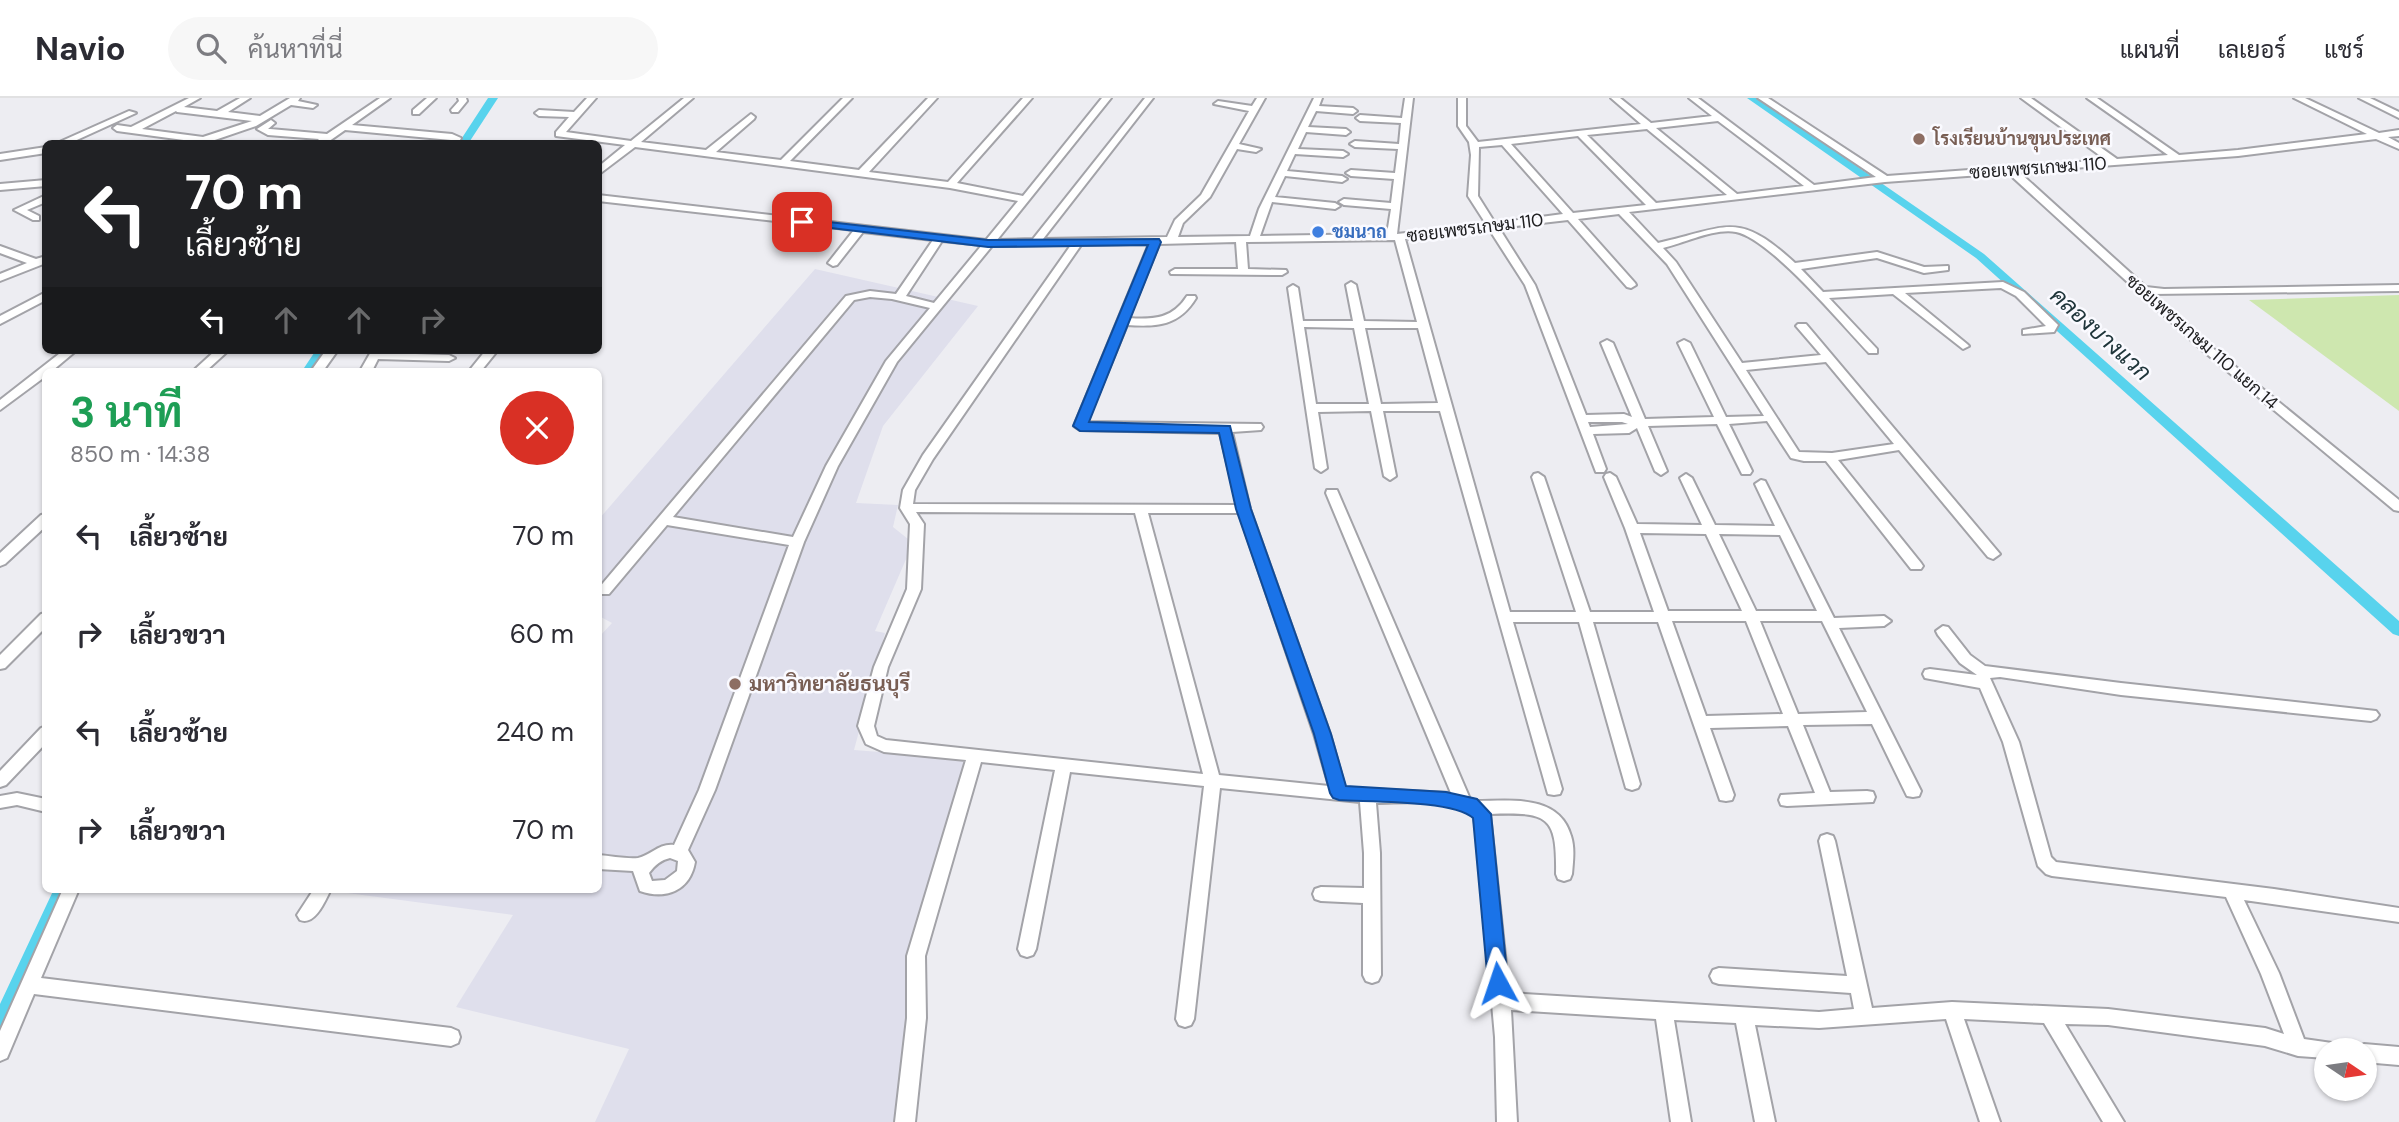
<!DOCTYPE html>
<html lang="th">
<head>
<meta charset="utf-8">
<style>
  body { margin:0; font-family:"DM Sans",Sarabun,sans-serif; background:#f7f7f7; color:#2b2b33; height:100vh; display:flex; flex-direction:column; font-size:26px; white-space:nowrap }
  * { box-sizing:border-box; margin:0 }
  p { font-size:23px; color:#7c7c81 }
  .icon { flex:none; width:38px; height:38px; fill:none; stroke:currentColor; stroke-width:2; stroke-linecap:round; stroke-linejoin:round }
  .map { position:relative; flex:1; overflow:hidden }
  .side { position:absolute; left:42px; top:270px; width:560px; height:525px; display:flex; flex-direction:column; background:#fff; border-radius:10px; box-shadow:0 2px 5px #0004 }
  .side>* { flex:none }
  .guide { position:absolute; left:42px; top:42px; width:560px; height:214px; border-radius:10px; box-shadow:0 2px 5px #0004; background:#202124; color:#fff; overflow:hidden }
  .needle { width:46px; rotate:103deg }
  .controls { position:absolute; left:2314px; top:940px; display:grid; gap:14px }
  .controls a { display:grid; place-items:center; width:63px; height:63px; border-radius:50%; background:#fff; box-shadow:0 2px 5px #0004; font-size:35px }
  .pin { position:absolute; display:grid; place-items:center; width:60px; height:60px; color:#fff; margin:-30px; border-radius:14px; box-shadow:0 4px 10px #0006 }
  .me { position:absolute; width:77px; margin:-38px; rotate:355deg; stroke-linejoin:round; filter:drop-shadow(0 0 5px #0008) }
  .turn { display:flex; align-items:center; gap:24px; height:147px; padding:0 28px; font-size:32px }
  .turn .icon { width:91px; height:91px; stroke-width:2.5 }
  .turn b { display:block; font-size:49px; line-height:60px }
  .lanes { display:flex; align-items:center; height:66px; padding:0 28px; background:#0003; justify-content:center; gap:35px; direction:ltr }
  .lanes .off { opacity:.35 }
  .round { display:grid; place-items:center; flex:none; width:74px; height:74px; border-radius:37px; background:#f7f7f7 }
  .headline { display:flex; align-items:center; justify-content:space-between; height:119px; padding:0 28px }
  h1 { font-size:42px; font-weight:700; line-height:52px; color:#1e9e55 }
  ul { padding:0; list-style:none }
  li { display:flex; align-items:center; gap:21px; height:98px; padding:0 28px }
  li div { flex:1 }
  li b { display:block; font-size:26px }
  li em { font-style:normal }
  header { display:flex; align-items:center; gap:42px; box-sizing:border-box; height:98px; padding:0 35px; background:#fff; border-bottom:2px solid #e1e1e2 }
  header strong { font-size:33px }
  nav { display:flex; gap:38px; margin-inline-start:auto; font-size:24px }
  .search { width:490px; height:63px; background:#f7f7f7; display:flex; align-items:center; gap:18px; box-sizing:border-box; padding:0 24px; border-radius:38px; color:#7c7c81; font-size:26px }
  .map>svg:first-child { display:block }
</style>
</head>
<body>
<header>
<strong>Navio</strong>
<div class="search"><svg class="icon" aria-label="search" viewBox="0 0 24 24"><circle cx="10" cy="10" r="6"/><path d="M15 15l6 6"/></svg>ค้นหาที่นี่</div>
<nav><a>แผนที่</a><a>เลเยอร์</a><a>แชร์</a></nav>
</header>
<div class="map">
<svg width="2399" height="1024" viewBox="0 0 2399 1024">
  <rect width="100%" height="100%" fill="#ededf2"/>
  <path fill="#dfdfec" d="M815,171L978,208L883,328L856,405L898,407L893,429L913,445L875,533L885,535L854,652L970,661L913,867L895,1024H595L629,951L456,909L513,817L317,791H598L599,539L612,525L599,518V421Z"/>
  <path fill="#cee7af" d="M2399,197V313L2249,202Z"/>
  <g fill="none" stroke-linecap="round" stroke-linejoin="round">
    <path fill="#58d3ed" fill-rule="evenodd" d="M488,0H498L468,46H458Z
      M1747,0H1758L1984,156L2399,523V538L2393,536L1976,160Z
      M316,252H328L314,273H302Z
      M54,791H74L7,935L0,938V906Z"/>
    <g stroke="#a3a3a8" stroke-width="4">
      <path id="minor" d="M189,0H200L184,9L217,13L240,0H250L228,14L260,18L290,0H300L298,3L317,7L313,10L291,7L256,28L203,46H188L191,43L117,33L113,30L117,27L131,29ZM176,13L177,14L252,23L203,39L142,31Z
        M380,0H390L352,27L452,36L461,40L458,46H449L451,42L345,32L325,46H314L319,41L268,37L257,31L271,22L275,25L268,31H270L327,36Z
        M427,0H436L419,16H413V12Z
        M458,0H466L467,3L458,14H452L451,12L459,3Z
        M587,0H596L566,34L631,43L684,0H693L641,44L706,52L751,16L755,19L754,21L716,54L781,62L843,0H852L790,63L859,72L928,0H937L869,74L948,84L1023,0H1032L957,85L1023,98L1102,0H1111L997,142L1033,141L1145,0H1153L1043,141L1167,139L1175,122L1201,97L1249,13L1214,6L1218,3L1252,8L1257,0H1265L1239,46L1261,51L1256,54L1237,51L1210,99L1183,125L1178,139L1250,138L1259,111L1314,0H1322L1319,8L1353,10L1357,13L1353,16L1316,13L1308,29L1346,31L1350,34L1346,37L1306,34L1298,51L1343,53L1348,56L1343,59L1295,56L1287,73L1342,78L1347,81L1342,84L1285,78L1275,99L1335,105L1340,108L1335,111L1272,104L1260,138L1387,136L1391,111L1344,107L1339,104L1344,101L1391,105L1394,81L1351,78L1346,75L1351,72L1395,75L1398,51L1355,49L1350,46L1355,43L1399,46L1401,25L1360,23L1356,20L1360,17L1402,20L1405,0H1413L1397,136L1486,126L1468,98L1471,57L1469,44L1458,28V0H1466V28L1478,44L1641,26L1611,0H1620L1651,25L1712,18L1689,0H1698L1814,87L1876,79L1758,0H1768L1887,78L2106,62L2021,0H2031L2117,61L2168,57L2087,0H2097L2179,57L2238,52L2367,36L2294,0H2305L2379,35L2399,32V38L2388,39L2399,45V51L2376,41L2238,58L2019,74L2146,189L2164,191L2399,187V193L2153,196L2210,248L2399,402V413L2394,412L2202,252L2008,75L1885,84L1629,114L1658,145C1727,130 1736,111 1795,165L1877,154L1924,169L1948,168V172L1924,175L1877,160L1801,171L1823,194L2003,184L2024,194L2056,225L2058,227L2054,234L2023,236V232L2046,228L2016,198L2001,190L1905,195L1967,246L1969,248L1963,251L1893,196L1829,200L1877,251V255H1869C1842,227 1771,141 1736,134C1714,130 1685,145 1663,150L1676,164L1742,265L1821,257L1796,228L1798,226H1806L2000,456L1993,461L1988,459L1899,352L1838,362L1921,465L1923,468L1921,471H1911L1826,363H1804L1791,360L1767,323L1729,326L1752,373L1750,376H1742L1717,326L1648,328L1667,373L1661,377L1655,373L1637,330L1629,335L1593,336L1606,371L1604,374H1596L1525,187L1489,131L1405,141L1510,514H1576L1532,379L1534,376L1538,375L1544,379L1590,514H1654L1625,430L1604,379L1606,376L1610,375L1616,379L1637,426L1702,427L1680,380L1686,376L1692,380L1715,427L1775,428L1755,386L1761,382L1765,383L1834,520L1884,518L1891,523L1884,528L1839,530L1921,693L1919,698L1913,699L1907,698L1872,626L1803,627L1830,694L1867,693L1873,694L1875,699L1873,704L1787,708L1781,707L1779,702L1781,697L1815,695L1788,628L1710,630L1734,697L1732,702L1726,703L1720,702L1658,524H1593L1640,686L1638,690L1632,692L1626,690L1579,524H1513L1562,691L1560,696L1554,697L1548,696L1440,313H1383L1396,378L1390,382L1384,378L1371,313L1318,314L1327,370L1321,374L1315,370L1288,190L1293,187L1298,190L1303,223H1353L1346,187L1351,184L1356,187L1364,223L1417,224L1395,142L1246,144L1248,171L1286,172L1287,174L1282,177L1171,176L1170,174L1175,171H1238L1236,144L1159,146L1129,220C1155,222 1173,220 1187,198H1195L1196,200C1179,228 1157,229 1127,227L1087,324L1261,326L1263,329L1261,332L1232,334L1250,411L1330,636L1345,690L1451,695L1326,395L1327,392H1337L1470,701L1477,703C1511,703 1559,696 1571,738C1575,750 1573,764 1572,776L1570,781L1564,783L1558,781L1556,776C1557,717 1548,714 1490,716L1509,895L1819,914L1854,911L1851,895L1719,886L1713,884L1710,878L1713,872L1719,870L1847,878L1819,743L1821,738L1827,736L1833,738L1835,743L1872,910L1952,904L2108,911L2265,930L2284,936L2261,876L2226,799L2052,778L2046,776L2038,768L2003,644L1980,590L1930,581L1925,580L1923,576L1925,572L1930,571L1977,577L1960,565L1938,537L1936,533L1943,528L1948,529L1970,557L1985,568L2121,585L2376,613L2379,617L2376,621L2371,623L2121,597L2000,579L1990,580L2019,644L2051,759L2056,764L2274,791L2399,810V824L2244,802L2279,875L2304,941L2339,946L2341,952H2326V960L2298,958L2265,948L2108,927L2065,926L2124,1024H2103L2044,925L1964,921L2000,1024H1980L1946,921L1819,930L1755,927L1775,1024H1755L1736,925L1674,922L1691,1024H1671L1656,921L1511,912L1517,1024H1497L1495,939L1477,740L1474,719C1448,699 1407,705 1376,705L1380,755L1381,877L1378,883L1372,885L1366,883L1363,877V805L1321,803L1315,801L1313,796L1315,791L1321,789L1364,790V755L1360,704L1220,690L1194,921L1191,927L1185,929L1179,927L1176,921L1204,688L1070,674L1036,851L1033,857L1027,859L1021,857L1018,851L1055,672L981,664L925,858L926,920L915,1024H895L907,920V858L966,662L884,654L866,646L858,628L874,569L907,491L910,426L900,410L903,392L923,357L1071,147L992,148L897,264L838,368L804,444L715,692L688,752L695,764C690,793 666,802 640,793L633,773L598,771V757C611,758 626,761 638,760C650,758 659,745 674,747L699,692L789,447L667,427L609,496H599L598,491L846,198L870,193L896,196L933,142L863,134L837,167L833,168L828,165L854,132L598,103V97L986,142L1018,103L950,90L635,49L598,77V69L625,47L556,38V34L569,19L539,18L535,15L539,12L574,14ZM1718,23L1804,88L1737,96L1656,30ZM1647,31L1727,97L1656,105L1587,37ZM1578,38L1646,107L1573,115L1511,46ZM1502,47L1563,116L1495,125L1478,98L1479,49ZM1619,116L1667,166L1764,318L1726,319L1690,245L1684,242L1678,245L1714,319L1645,321L1613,245L1607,242L1601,245L1632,319L1624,316L1586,317L1535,187L1499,130L1568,122L1627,189L1631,190L1636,187L1635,185L1578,121ZM942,143L982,147L934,205L906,198ZM1149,146L1074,328L1080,332L1220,335L1237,407L913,406L915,392L933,361L1081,147ZM870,199L892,201L930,210L886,263L826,368L793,439L673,419L854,202ZM1304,229L1354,230L1369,306H1316ZM1365,230H1418L1438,305L1381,306ZM1826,264L1894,346L1832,355L1799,354L1746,272ZM1588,324H1622L1628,326L1590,329ZM916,414L1135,415L1203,676L886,642L877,638L874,628L888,569L921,491L924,426ZM1148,415H1239L1314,636L1329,688L1219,677ZM1640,435L1706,436L1742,513H1668ZM1719,436L1780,437L1817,513H1756ZM1672,523H1746L1783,616L1706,618ZM1760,523H1822L1867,614L1798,616ZM670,760L678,763L677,773L665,782L652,783L649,775C655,767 661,762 670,760Z
        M2359,0H2370L2399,14V20Z
        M129,13L136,15L68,46H55Z
        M46,49V55L0,62V56Z
        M46,82V88L0,92V86Z
        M46,97V104L27,112L39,118V122H33L14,112Z
        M0,148L36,161L46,158V165L0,183V176L27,165L0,155Z
        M46,194V202L0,226V218Z
        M64,252H77L52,273H46V278L0,312V302Z
        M216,252H229L206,273H193Z
        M326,252H338L323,273H311Z
        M372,252H384L382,255L449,257L455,260L449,263L378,261L372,273H360Z
        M486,252H498L481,273H469Z
        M46,416V428L5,466L0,468V455L41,417Z
        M46,515V529L5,570L0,571V557L41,516Z
        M46,628V645L6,687L0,689V673L41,630Z
        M17,695L46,701V714L17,707L0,710V698Z
        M63,791H79L41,880L451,930L458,933L460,939L458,945L451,948L34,896L7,960L0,963V933Z
        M314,791H331C325,803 315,828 300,822L297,817Z
        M2364,946L2399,949V967L2364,964V952H2356L2357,949Z"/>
    </g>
    <use href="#minor" fill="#fff" fill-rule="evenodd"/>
  </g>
  <path fill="#1a73e8" stroke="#114b97" stroke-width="2" d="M802,121L988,142L1159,141L1161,144L1089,324L1230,328L1251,411L1331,636L1346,688L1446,694L1477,701L1491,716L1508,885L1505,891L1498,894L1491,891L1488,885L1473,720C1453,702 1369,704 1339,702L1333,700L1330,695L1314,636L1236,411L1219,335L1080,333L1073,328L1148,147L988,149L798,126L796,124Z"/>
  <g fill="#8d6e63" stroke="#fafaff" stroke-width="2.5">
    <circle cx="1919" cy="41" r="7"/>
    <circle cx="735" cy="586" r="7"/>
  </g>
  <circle fill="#3f7fe0" stroke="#fafaff" stroke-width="2.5" cx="1318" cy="134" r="7"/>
  <g text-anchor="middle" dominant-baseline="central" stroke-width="5" stroke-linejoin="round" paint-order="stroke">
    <g font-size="18" font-weight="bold" fill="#785e54" stroke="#fafaff" text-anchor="start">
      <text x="1933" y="41">โรงเรียนบ้านขุนประเทศ</text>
    </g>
    <g font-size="18" fill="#202022" stroke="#fafaff">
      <text transform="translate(2038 70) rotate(-4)">ซอยเพชรเกษม 110</text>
      <text transform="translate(1475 130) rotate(-7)">ซอยเพชรเกษม 110</text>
      <text transform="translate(2202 244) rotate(41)">ซอยเพชรเกษม 110 แยก 14</text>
    </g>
    <g font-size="18" font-weight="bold" fill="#366cbe" stroke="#fafaff" text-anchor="start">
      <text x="1332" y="134">ชมนาถ</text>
    </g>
    <g font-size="21" font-weight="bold" fill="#785e54" stroke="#fafaff" text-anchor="start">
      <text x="749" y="586">มหาวิทยาลัยธนบุรี</text>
    </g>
    <g font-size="23" font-style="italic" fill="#20363b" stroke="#fafaff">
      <text transform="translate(2101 236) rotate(42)">คลองบางแวก</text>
    </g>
  </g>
</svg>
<div class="controls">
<a><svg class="needle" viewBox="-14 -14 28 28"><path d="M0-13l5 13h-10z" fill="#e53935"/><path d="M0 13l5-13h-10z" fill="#7c7c81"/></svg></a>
</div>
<div class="pin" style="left:802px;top:124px;background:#d93025"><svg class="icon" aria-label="arrive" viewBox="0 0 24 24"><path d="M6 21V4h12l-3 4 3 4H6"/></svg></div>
<svg class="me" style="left:1498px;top:885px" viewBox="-20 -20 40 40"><path d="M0-17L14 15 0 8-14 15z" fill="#1a73e8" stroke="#fff" stroke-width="4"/></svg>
<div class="guide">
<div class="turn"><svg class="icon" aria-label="left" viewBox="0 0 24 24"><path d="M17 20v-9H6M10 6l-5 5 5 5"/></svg><div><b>70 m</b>เลี้ยวซ้าย</div></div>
<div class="lanes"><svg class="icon" aria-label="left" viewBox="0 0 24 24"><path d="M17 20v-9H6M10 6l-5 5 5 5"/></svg><svg class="icon off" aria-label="ahead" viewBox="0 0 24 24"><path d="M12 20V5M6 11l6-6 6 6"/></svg><svg class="icon off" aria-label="ahead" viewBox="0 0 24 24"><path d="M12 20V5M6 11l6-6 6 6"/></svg><svg class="icon off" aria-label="right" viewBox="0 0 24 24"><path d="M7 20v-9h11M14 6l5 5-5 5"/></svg></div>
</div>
<section class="side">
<div class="headline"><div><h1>3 นาที</h1><p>850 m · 14:38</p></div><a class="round" style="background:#d93025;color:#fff"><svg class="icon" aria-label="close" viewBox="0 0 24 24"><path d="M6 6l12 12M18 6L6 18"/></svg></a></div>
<ul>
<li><svg class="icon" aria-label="left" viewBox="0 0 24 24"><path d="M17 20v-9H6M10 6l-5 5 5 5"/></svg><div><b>เลี้ยวซ้าย</b></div><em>70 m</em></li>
<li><svg class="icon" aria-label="right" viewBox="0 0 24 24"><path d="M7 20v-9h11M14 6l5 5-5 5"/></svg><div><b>เลี้ยวขวา</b></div><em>60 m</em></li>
<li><svg class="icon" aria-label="left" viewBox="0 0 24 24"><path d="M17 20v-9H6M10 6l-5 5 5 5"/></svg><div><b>เลี้ยวซ้าย</b></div><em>240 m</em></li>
<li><svg class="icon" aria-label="right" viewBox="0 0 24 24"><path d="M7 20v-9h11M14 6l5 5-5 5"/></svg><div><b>เลี้ยวขวา</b></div><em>70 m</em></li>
</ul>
</section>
</div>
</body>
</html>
